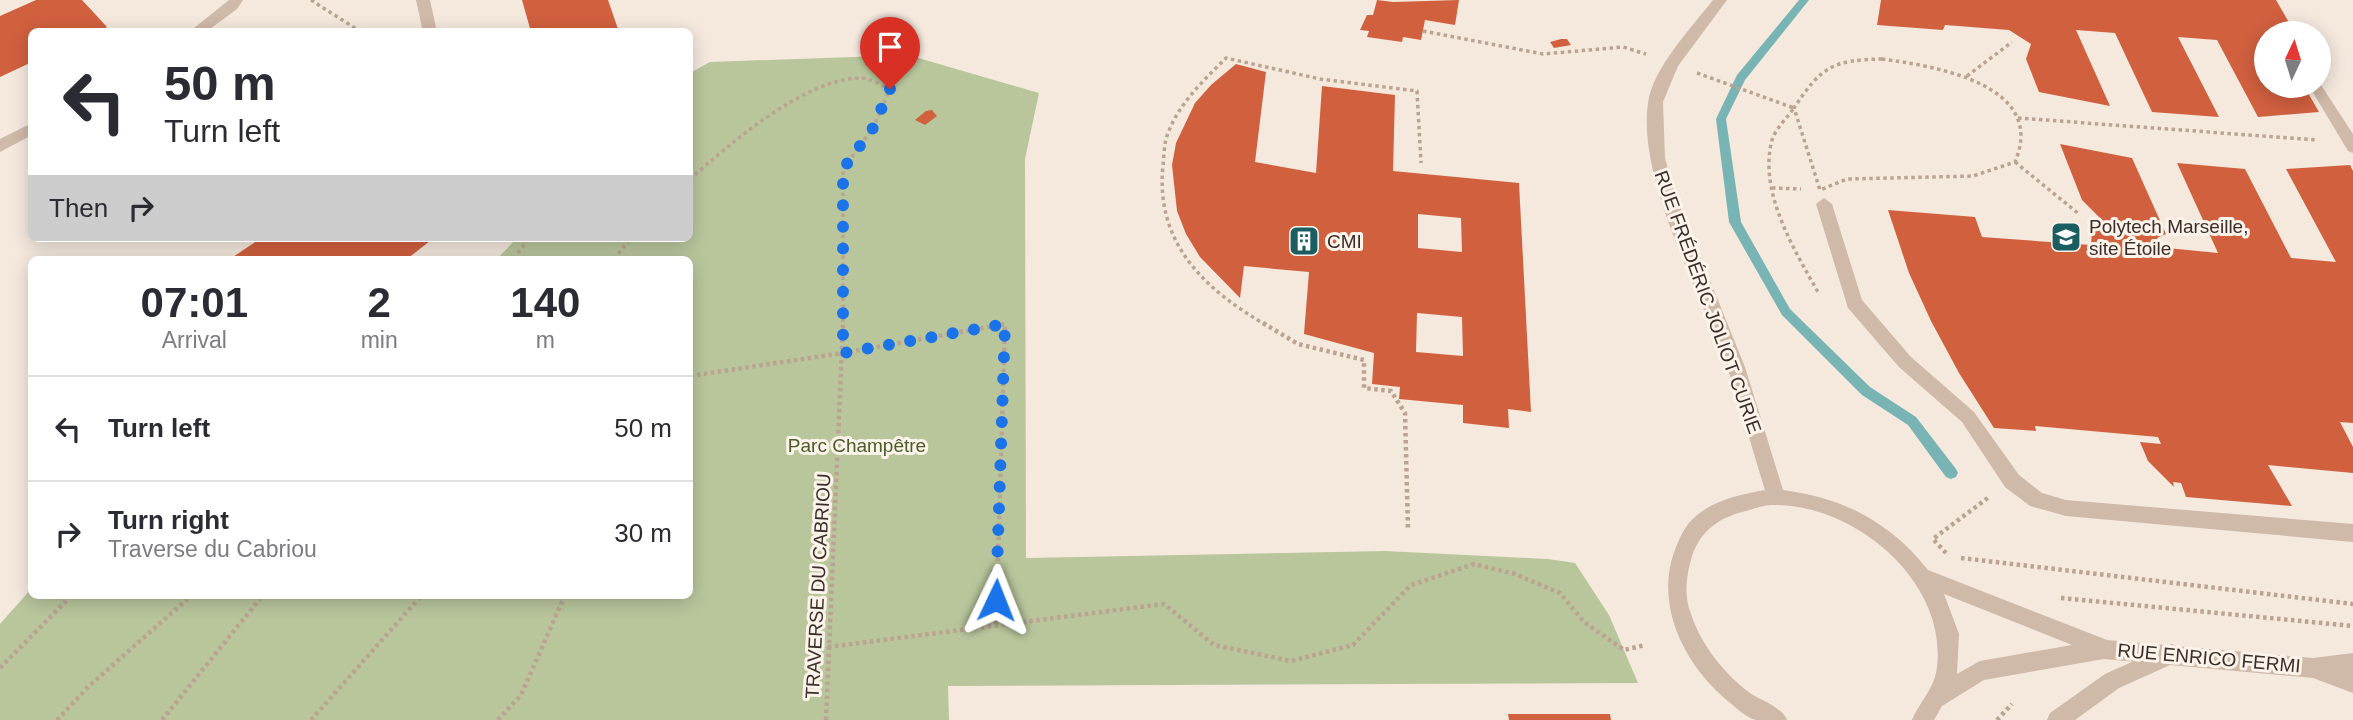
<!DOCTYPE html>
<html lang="en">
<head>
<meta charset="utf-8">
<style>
  body { margin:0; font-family:Helvetica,sans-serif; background:#f2f2f3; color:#2b2b33; height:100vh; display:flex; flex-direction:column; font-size:26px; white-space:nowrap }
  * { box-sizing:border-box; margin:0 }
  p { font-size:23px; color:#7c7c81 }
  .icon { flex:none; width:38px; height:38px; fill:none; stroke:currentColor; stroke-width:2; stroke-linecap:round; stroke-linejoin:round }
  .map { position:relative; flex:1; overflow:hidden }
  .drawer { position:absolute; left:28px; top:256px; width:665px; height:343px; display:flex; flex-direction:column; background:#fff; border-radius:10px; box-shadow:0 4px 18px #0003 }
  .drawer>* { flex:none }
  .banner { position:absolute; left:28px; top:28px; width:665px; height:214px; border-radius:10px; box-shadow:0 4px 18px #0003; background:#fff; color:#2b2b33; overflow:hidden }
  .needle { width:46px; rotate:4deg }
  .fabs { position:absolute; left:2254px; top:21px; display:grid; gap:14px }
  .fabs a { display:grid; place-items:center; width:77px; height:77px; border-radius:50%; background:#fff; box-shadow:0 4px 18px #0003; font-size:35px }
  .pin { position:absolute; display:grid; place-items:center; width:60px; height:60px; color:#fff; margin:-72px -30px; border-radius:50% 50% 50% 0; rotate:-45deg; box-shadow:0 0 7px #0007 }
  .pin .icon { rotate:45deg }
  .me { position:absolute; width:77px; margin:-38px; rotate:2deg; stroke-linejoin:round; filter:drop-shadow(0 0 5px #0008) }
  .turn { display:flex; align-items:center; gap:24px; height:147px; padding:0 21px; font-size:32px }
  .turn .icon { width:91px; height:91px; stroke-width:2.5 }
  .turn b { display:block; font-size:49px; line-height:60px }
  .then { display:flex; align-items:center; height:66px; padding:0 21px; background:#0003; gap:14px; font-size:26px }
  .eta { display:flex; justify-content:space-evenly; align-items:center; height:119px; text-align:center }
  .eta b { font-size:42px; font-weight:700; line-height:49px }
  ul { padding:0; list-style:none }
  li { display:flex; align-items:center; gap:21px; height:105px; padding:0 21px; border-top:2px solid #e1e1e2 }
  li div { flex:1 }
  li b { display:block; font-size:26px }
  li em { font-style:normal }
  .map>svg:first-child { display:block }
</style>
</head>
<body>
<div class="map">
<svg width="2353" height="720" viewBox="0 0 2353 720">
  <rect width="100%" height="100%" fill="#f5e9de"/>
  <path fill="#b9c69c" d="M908,55L1039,93L1025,159L1026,558L1385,551L1548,559L1575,563L1609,615L1638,683L948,686L949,720H0V624L31,589L32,595H690V259H497L517,238H690V73L710,62Z"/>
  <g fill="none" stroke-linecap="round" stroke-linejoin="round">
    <path fill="#79b4b5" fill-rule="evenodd" d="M1799,0H1809L1745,80L1726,119L1741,222L1790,309L1870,387L1916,417L1956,469L1958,473L1956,477L1951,479L1946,477L1908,425L1862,395L1782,315L1729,222L1716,119L1737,75Z"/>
  </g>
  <path fill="#d1603f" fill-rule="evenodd" d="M36,0H82L107,27L97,32H32V62L0,77V16Z
    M522,0H608L619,32H531Z
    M1377,0L1393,2L1459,0L1455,25L1425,20L1421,40L1403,37L1402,42L1367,37L1369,31L1360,30L1367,15H1373Z
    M1881,0H2276L2295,33H2266V86H2304L2319,112L2258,117L2217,40L2178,37L2219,117L2152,112L2115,33L2076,30L2110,106L2039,92L2026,59L2031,44L2009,30L1945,25L1943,30L1877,25Z
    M1561,39H1567L1571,45L1554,48L1550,42Z
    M1236,64L1266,72L1255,162L1316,173L1322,86L1395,95L1393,171L1519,183L1531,412L1508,409L1509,428L1463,423V405L1399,399L1400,387L1372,384L1374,353L1304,334L1309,272L1244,266L1240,298L1200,257L1186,234L1177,211L1172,165L1176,143L1195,103L1211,85ZM1418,214L1461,218L1462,252L1418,248ZM1417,313L1462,317L1463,356L1416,352Z
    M932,110L937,116L925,125L915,120L926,111Z
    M2060,144L2132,158L2166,234L2157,238L2167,248L2218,253L2177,163L2245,169L2291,258L2336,262L2286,169L2350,165L2353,171V423L2340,422L2353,447V473L2268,465L2292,506L2186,497L2181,483L2173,482L2174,487L2148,461L2140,442L2161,444L2158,437L2035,426L2036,431L1994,428L1959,373L1931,321L1909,273L1888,210L1975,217L1982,237L2091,245L2092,231L2089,229L2102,220L2082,200Z
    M261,238H426L430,241L407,259H230Z
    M1508,714H1610L1611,720H1509Z"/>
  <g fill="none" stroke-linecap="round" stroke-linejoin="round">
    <path stroke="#bba392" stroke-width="3.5" stroke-dasharray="3.5 3.5" stroke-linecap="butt" d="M311,0L361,32
      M1423,31L1543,54L1623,47L1646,54
      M1882,59C1934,66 2048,84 2015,162L1973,176L1847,179L1820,190L1794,108C1821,67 1832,60 1882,59Z
      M1697,73L1794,108C1787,118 1776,128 1772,140C1758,192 1795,251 1819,294
      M1967,76L2012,42
      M2018,118L2317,140
      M2015,162L2079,214
      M690,179C730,144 804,79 860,78C870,78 881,85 890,89L873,128L843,169V325
      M1772,188L1801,189
      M514,259L529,238
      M614,259L631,238
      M1000,325H1005
      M1266,325C1204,289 1155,243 1163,165C1164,157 1164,147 1166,139C1176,106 1203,81 1226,58L1320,79L1417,91L1421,163"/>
    <path stroke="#bba392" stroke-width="4.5" stroke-dasharray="3.5 3.5" stroke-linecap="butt" d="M1263,323L1298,344L1364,360V388L1391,391L1405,413L1408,529
      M690,376L843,353L1005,324L996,628
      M1946,553L1933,539L1989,497
      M1961,558L2353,604
      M2061,598L2353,626
      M828,647L1164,604L1214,645L1291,661L1353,645L1411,585L1474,564L1515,574L1560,593L1584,622L1624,650L1645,645
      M0,668L72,595
      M57,720L88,687L192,595
      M162,720L263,595
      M311,720L422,595
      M498,720L521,695L565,595
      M826,720L843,323
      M1997,720L2012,704"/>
    <path fill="#cfb9a8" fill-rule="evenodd" d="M416,0H430L437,32H423Z
      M2319,82L2353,134V153L2348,151L2309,86H2319Z
      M1824,198L1832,204L1862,300L1911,357L1974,412L2019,475L2042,493L2066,500L2353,524V542L2066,516L2030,506L2005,487L1962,422L1899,367L1848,308L1816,204Z
      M2172,644L2179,647L2182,654L2179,661L2119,688L2075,720H2047L2050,713L2105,674Z"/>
    <path fill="#cfb9a8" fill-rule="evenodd" d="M229,0H243L237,9L206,32H189Z
      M1713,0H1727L1678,66L1663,102L1665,158L1675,194L1745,367L1783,490C1844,498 1890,522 1928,570L2107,640L2313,658L2353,653V693L2313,678L2104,659L1984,680L1942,706L1934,720H1912C1918,705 1933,689 1936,673C1952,585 1856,503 1772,505C1763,505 1754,509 1746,511C1720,517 1701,530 1692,556C1687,573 1684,591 1689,608C1699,642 1722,672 1750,693C1762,701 1782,707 1787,720C1778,720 1765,720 1756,720C1747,718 1736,708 1729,702C1684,665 1653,604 1676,547C1681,535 1686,524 1696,516C1716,499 1740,495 1765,490C1752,449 1741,407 1727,367C1701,293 1637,180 1648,103C1652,69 1692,27 1713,0ZM1944,594L2072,645L1980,661L1957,674L1959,634Z
      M32,123V135L0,152V139Z"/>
  </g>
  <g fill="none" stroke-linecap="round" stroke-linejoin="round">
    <path stroke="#1a73e8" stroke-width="12" stroke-dasharray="0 21.6" d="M890,89L873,128L843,169V353L1005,324L996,600"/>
  </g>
  <defs>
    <g id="university-square" transform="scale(1.575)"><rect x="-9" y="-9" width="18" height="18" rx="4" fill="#1a5e61" stroke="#fcf4eb"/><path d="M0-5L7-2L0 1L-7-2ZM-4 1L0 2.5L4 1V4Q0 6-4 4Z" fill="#fff"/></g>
    <g id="building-square" transform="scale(1.575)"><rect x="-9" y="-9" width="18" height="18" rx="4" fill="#1a5e61" stroke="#fcf4eb"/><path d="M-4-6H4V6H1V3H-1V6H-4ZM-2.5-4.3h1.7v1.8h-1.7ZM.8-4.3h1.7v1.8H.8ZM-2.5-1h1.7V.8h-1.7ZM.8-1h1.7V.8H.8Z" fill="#fff"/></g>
  </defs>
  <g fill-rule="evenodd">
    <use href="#university-square" x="2066" y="237"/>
    <use href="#building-square" x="1304" y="241"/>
  </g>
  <g text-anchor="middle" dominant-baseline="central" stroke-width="6" stroke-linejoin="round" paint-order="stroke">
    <g font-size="19" fill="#3b2e29" stroke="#fcf4eb" text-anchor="start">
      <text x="2089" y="226">Polytech Marseille,<tspan x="2089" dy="22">site Étoile</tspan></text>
      <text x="1327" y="241">CMI</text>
    </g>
    <g font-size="19" fill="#3b2e29" stroke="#fcf4eb">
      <text transform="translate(1708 302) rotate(70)">RUE FRÉDÉRIC JOLIOT CURIE</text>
      <text transform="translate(818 586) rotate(-87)">TRAVERSE DU CABRIOU</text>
      <text transform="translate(2209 658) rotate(5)">RUE ENRICO FERMI</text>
    </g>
    <g font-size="19" fill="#4a5c2a" stroke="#fcf4eb">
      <text x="857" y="445">Parc Champêtre</text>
    </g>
  </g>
</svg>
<div class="fabs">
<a><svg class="needle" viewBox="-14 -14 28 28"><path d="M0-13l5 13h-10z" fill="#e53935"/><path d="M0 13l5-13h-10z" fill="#7c7c81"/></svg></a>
</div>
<div class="pin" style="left:890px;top:89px;background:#d93025"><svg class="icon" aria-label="arrive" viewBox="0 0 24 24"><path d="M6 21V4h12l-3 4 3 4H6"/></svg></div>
<svg class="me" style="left:996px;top:600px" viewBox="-20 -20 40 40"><path d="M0-17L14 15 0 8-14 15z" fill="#1a73e8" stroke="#fff" stroke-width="4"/></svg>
<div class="banner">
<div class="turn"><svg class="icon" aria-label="left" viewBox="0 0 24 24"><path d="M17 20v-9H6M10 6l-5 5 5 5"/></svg><div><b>50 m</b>Turn left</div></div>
<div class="then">Then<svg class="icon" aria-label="right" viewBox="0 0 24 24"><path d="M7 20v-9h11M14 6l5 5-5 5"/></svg></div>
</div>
<section class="drawer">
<div class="eta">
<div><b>07:01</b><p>Arrival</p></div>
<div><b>2</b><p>min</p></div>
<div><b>140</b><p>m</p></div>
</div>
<ul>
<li><svg class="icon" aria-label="left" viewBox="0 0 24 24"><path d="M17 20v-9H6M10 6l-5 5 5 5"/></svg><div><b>Turn left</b></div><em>50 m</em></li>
<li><svg class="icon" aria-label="right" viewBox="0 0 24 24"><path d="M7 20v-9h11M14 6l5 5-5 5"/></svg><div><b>Turn right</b><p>Traverse du Cabriou</p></div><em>30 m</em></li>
</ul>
</section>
</div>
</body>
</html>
